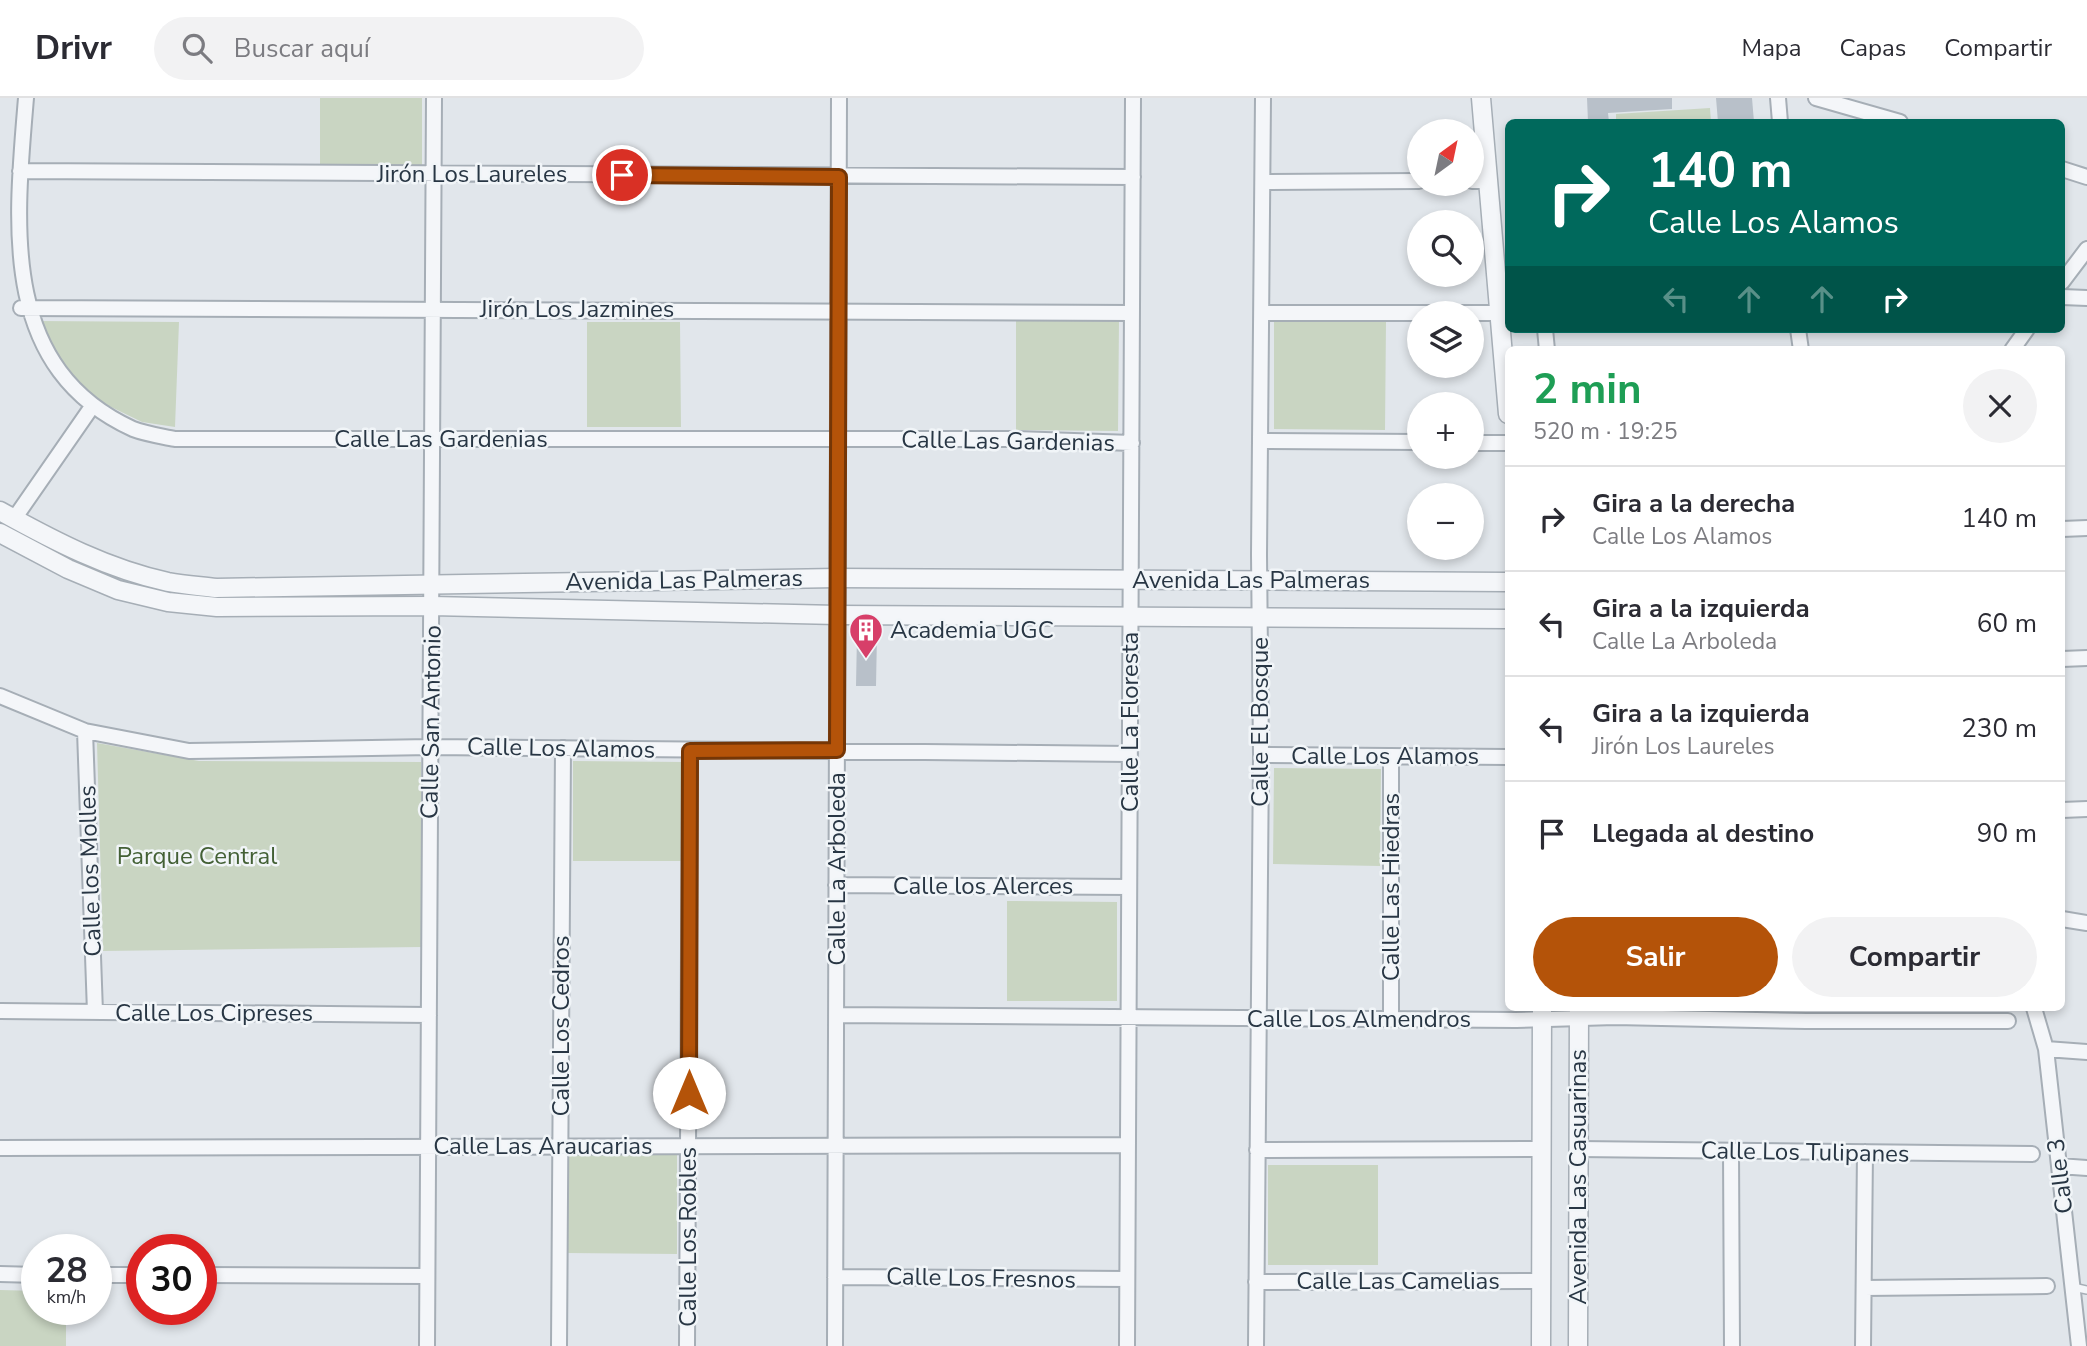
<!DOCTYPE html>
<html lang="es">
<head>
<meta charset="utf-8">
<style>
  body { margin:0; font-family:"Nunito Sans",sans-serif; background:#f2f2f3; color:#2b2b33; height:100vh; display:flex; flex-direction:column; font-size:26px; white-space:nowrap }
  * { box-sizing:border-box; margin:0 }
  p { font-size:23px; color:#7c7c81 }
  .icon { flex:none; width:38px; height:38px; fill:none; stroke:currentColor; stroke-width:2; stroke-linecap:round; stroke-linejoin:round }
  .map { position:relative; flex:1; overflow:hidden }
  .drawer { position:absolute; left:1505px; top:248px; width:560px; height:665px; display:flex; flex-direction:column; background:#fff; border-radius:10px; box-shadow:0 4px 10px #0003 }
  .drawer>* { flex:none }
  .guide { position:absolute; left:1505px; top:21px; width:560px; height:214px; border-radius:10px; box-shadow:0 4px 10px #0003; background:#00695c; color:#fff; overflow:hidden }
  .needle { width:46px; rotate:33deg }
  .fabs { position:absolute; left:1407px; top:21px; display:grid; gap:14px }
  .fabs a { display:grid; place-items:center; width:77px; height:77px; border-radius:50%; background:#fff; box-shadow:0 4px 10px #0003; font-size:35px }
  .speed { position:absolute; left:21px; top:1136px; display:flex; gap:14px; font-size:35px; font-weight:700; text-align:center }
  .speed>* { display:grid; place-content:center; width:91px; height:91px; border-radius:50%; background:#fff; box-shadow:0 4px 10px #0003; line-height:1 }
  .speed small { font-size:18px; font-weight:400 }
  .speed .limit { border:10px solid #d22; background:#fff; color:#111 }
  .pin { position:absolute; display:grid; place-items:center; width:60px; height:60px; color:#fff; margin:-30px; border:4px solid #fff; border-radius:50%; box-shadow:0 2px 7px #0007 }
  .me { position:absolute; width:77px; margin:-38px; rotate:0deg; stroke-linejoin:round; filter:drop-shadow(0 0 5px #0008) }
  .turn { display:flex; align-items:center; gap:24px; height:147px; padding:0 28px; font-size:32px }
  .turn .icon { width:91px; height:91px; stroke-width:2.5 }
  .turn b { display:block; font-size:49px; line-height:60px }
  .lanes { display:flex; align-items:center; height:66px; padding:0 28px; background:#0003; justify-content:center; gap:35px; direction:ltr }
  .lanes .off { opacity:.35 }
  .round { display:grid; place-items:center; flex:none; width:74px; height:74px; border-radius:37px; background:#f2f2f3 }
  .summary { display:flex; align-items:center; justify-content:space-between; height:119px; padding:0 28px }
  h1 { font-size:42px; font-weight:700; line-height:52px; color:#1e9e55 }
  .primary-button { display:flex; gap:14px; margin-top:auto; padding:14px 28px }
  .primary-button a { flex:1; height:80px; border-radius:42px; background:#b45309; color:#fff; font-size:28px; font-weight:700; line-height:80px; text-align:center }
  .primary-button a+a { background:#f2f2f3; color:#2b2b33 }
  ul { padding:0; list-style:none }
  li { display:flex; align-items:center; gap:21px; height:105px; padding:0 28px; border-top:2px solid #e1e1e2 }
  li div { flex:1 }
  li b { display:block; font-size:26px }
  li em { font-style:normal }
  header { display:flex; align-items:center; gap:42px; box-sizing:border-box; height:98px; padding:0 35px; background:#fff; border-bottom:2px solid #e1e1e2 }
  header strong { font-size:33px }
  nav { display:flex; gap:38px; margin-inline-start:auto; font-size:24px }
  .search { width:490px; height:63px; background:#f2f2f3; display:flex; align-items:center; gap:18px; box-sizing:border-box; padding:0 24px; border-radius:38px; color:#7c7c81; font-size:26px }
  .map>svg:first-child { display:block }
</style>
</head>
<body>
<header>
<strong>Drivr</strong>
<div class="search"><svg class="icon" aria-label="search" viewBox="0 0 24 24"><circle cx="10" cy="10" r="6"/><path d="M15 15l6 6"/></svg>Buscar aquí</div>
<nav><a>Mapa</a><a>Capas</a><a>Compartir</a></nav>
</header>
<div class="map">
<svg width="2087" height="1248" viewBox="0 0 2087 1248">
  <rect width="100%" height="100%" fill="#e1e6eb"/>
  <path fill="#c9d5c2" d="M320,0H422V69L320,68Z
    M1710,10L1711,24H1616V16Z
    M1016,222H1119L1118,333L1016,332Z
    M1274,222L1386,224L1385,332L1274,331Z
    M37,223L179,224L175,329L142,324L107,307L72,281Z
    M587,224H680L681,329H587Z
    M97,645L199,663L421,664L422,849L103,853Z
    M573,663L683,664V763H573Z
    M1274,670L1381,671L1380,768L1273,766Z
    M1007,803L1117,804V903H1007Z
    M567,1056H677V1156L567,1155Z
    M1268,1067H1378V1167H1268Z
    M0,1192L37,1193V1211H66V1248H0Z"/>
  <path fill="#b8c0c9" d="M1587,0H1672V11L1608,15L1609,24H1588Z
    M1716,0H1752L1754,24H1718Z
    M857,536H877L876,588H856Z"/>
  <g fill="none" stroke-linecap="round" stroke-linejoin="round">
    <g stroke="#a6aeb6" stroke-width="10">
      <path id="service" d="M2073,1189L2087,1192"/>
    </g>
    <g stroke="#a6aeb6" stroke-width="18">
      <path id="minor" d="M26,0C15,130 0,270 133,331C146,336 161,338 175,341H1014L1132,345
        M1778,0L1780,24
        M1816,0L1900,24
        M2062,71L2087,79
        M20,73L1133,79
        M1472,83H1488
        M1263,84L1419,83
        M2062,184L2087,151
        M2062,199L2087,200
        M21,210L1132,215
        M1262,215H1500
        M1545,231L1547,252
        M1798,231L1801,252
        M2012,252L2027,231
        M1261,343L1419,344
        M1472,345H1508
        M14,421L91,310
        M2062,431L2087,430
        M2062,561L2087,560
        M0,598L85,633L189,653L430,649L1130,656
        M85,633L95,914
        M1261,657L1508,659
        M2062,712L2087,711
        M836,787L1129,789
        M2062,821L2087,825
        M2034,910L2046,951L2079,1248
        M0,913L429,917
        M836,917L1516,922L1615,919L1806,923H2008
        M1391,921V658
        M2046,951L2087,954
        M0,1050L1128,1047
        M1579,1051L2032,1056
        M1257,1052L1542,1051
        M1731,1053L1732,1248
        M2059,1068L2087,1070
        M0,1176L37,1177
        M96,1177H142
        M201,1177L427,1178
        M835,1179L1127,1181
        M1256,1184L1541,1183
        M1864,1190L2047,1188
        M427,1248L434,0
        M559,1248L563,650
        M687,1248L690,653
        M835,1248L839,0
        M1127,1248L1133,0
        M1256,1248L1261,657L1259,457L1263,0
        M1863,1248L1865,1054"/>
    </g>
    <g stroke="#a6aeb6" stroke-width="21">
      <path id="tertiary" d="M1481,0L1508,316
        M0,413C54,443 108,471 168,484C184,487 200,488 216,490L837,480L1508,484
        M0,435L68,471L118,492L168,504L217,509L432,508L837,517L1508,521
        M1541,1248L1542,910
        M1578,1248L1579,910"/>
    </g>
    <use href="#service" stroke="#f4f6f9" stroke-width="7"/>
    <use href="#minor" stroke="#f4f6f9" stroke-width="14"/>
    <use href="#tertiary" stroke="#f4f6f9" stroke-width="18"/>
  </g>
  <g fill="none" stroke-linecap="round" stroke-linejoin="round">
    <g stroke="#753606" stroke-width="18">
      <path id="route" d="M622,77L839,79L837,652L690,653L689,995"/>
    </g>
    <use href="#route" stroke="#b45309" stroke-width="12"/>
  </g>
  <defs>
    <g id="building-pin" transform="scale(1.75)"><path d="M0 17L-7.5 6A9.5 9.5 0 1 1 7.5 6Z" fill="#d73f69" stroke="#f1f5f8"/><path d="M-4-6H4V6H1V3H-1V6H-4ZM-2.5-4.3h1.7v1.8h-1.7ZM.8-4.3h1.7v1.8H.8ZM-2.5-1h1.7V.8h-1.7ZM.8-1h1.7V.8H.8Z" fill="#fff"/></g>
  </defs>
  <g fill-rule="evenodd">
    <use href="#building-pin" x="866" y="532"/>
  </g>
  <g text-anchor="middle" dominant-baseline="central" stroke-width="5" stroke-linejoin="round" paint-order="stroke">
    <g font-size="24" fill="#283644" stroke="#f1f5f8">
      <text x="472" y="76">Jirón Los Laureles</text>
      <text x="577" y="211">Jirón Los Jazmines</text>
      <text x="441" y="341">Calle Las Gardenias</text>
      <text transform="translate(1008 343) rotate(1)">Calle Las Gardenias</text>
      <text transform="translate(684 482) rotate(-1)">Avenida Las Palmeras</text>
      <text x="1251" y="482">Avenida Las Palmeras</text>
      <text transform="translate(431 624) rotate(-89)">Calle San Antonio</text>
      <text transform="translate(1130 624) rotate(-90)">Calle La Floresta</text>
      <text transform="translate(1260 624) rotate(-90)">Calle El Bosque</text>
      <text transform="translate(561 650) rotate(1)">Calle Los Alamos</text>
      <text x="1385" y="658">Calle Los Alamos</text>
      <text transform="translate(837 771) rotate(-90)">Calle La Arboleda</text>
      <text transform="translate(90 773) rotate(-92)">Calle los Molles</text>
      <text x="983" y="788">Calle los Alerces</text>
      <text transform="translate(1391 789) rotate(-90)">Calle Las Hiedras</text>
      <text x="214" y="915">Calle Los Cipreses</text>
      <text x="1359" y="921">Calle Los Almendros</text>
      <text transform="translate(561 928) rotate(-90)">Calle Los Cedros</text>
      <text x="543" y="1048">Calle Las Araucarias</text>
      <text transform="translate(1805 1054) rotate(1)">Calle Los Tulipanes</text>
      <text transform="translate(2060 1078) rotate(-97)">Calle 3</text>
      <text transform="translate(1578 1079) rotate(-90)">Avenida Las Casuarinas</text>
      <text transform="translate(688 1139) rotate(-90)">Calle Los Robles</text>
      <text transform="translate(981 1180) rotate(1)">Calle Los Fresnos</text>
      <text x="1398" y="1183">Calle Las Camelias</text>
    </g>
    <g font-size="24" fill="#283644" stroke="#f1f5f8" text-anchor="start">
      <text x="890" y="532">Academia UGC</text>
    </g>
    <g font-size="24" fill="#436035" stroke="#f1f5f8">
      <text x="197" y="758">Parque Central</text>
    </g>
  </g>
</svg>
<div class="fabs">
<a><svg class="needle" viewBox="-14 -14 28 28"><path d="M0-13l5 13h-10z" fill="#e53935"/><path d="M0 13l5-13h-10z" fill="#7c7c81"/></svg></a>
<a><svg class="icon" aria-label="search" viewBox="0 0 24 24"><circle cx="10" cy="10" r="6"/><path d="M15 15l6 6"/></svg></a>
<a><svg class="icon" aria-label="layers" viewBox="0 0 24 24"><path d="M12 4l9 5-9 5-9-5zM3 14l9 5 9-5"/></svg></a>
<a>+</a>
<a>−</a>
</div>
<div class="speed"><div>28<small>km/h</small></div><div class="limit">30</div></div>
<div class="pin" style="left:622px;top:77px;background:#d93025"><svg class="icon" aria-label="arrive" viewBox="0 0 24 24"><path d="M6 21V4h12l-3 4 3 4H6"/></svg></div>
<svg class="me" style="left:689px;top:995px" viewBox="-20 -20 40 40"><circle r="19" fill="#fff"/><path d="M0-13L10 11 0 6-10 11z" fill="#b45309"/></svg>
<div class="guide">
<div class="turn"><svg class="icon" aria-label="right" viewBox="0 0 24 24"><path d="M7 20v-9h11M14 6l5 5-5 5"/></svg><div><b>140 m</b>Calle Los Alamos</div></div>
<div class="lanes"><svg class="icon off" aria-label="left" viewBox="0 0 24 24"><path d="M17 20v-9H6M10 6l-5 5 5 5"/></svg><svg class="icon off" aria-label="ahead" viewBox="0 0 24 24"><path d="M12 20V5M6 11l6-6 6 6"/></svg><svg class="icon off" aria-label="ahead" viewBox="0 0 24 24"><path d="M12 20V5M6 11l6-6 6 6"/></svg><svg class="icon" aria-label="right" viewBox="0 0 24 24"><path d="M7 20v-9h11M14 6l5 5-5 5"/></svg></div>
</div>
<section class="drawer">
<div class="summary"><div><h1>2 min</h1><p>520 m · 19:25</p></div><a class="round"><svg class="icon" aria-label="close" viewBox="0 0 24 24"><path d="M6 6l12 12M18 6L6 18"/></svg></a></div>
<ul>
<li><svg class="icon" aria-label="right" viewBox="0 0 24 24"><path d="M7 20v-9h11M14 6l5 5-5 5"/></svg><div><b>Gira a la derecha</b><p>Calle Los Alamos</p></div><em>140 m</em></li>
<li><svg class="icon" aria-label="left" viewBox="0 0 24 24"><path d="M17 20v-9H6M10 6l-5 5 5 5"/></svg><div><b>Gira a la izquierda</b><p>Calle La Arboleda</p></div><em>60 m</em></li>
<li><svg class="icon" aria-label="left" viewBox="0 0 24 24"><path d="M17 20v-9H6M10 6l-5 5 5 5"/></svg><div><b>Gira a la izquierda</b><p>Jirón Los Laureles</p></div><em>230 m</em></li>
<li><svg class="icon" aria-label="arrive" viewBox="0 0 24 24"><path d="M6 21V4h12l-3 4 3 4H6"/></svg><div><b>Llegada al destino</b></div><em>90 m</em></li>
</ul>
<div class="primary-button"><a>Salir</a><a>Compartir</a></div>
</section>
</div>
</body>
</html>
